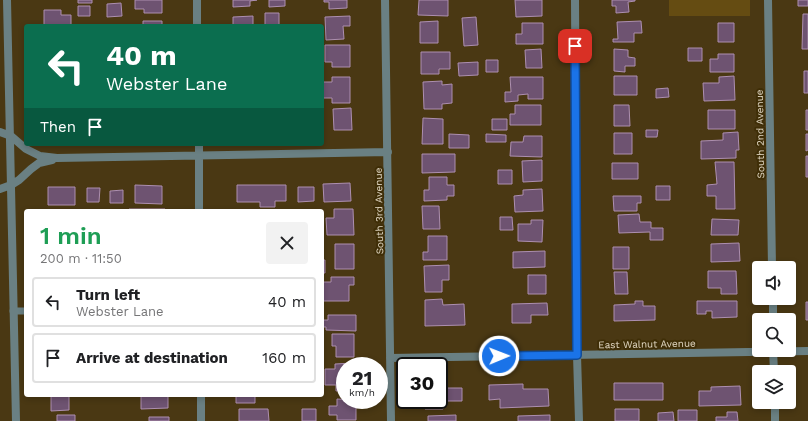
<!DOCTYPE html>
<html lang="en">
<head>
<meta charset="utf-8">
<style>
  body { margin:0; font-family:"Work Sans",sans-serif; background:#f2f2f2; color:#202124; height:100vh; display:flex; flex-direction:column; font-size:15px; white-space:nowrap }
  * { box-sizing:border-box; margin:0 }
  p { font-size:13px; color:#757577 }
  .icon { flex:none; width:22px; height:22px; fill:none; stroke:currentColor; stroke-width:2; stroke-linecap:round; stroke-linejoin:round }
  .map { position:relative; flex:1; overflow:hidden }
  .sheet { position:absolute; left:24px; top:209px; width:300px; height:188px; display:flex; flex-direction:column; background:#fff; border-radius:4px; box-shadow:0 2px 6px #0003 }
  .sheet>* { flex:none }
  .guide { position:absolute; left:24px; top:24px; width:300px; height:122px; border-radius:4px; box-shadow:0 2px 6px #0003; background:#0b6e4f; color:#fff; overflow:hidden }
  .controls { position:absolute; left:752px; top:261px; display:grid; gap:8px }
  .controls a { display:grid; place-items:center; width:44px; height:44px; border-radius:4px; background:#fff; box-shadow:0 2px 6px #0003; font-size:20px }
  .speed { position:absolute; left:336px; top:357px; display:flex; gap:8px; font-size:20px; font-weight:700; text-align:center }
  .speed>* { display:grid; place-content:center; width:52px; height:52px; border-radius:50%; background:#fff; box-shadow:0 2px 6px #0003; line-height:1 }
  .speed small { font-size:10px; font-weight:400 }
  .speed .limit { border:2px solid #111; border-radius:6px; background:#fff; color:#111 }
  .pin { position:absolute; display:grid; place-items:center; width:34px; height:34px; color:#fff; margin:-17px; border-radius:8px; box-shadow:0 2px 6px #0006 }
  .me { position:absolute; width:44px; margin:-22px; rotate:89deg; stroke-linejoin:round; filter:drop-shadow(0 0 3px #0008) }
  .turn { display:flex; align-items:center; gap:14px; height:84px; padding:0 16px; font-size:18px }
  .turn .icon { width:52px; height:52px; stroke-width:2.5 }
  .turn b { display:block; font-size:28px; line-height:34px }
  .then { display:flex; align-items:center; height:38px; padding:0 16px; background:#0003; gap:8px; font-size:15px }
  .round { display:grid; place-items:center; flex:none; width:42px; height:42px; border-radius:4px; background:#f2f2f2 }
  .head { display:flex; align-items:center; justify-content:space-between; height:68px; padding:0 16px }
  h1 { font-size:24px; font-weight:600; line-height:30px; color:#1e9e55 }
  ul { padding:0; list-style:none }
  li { display:flex; align-items:center; gap:12px; height:50px; margin:0 8px 6px; padding:0 8px; border:2px solid #e0e0e0; border-radius:4px }
  li div { flex:1 }
  li b { display:block; font-size:15px }
  li em { font-style:normal }
  .map>svg:first-child { display:block }
</style>
</head>
<body>
<div class="map">
<svg width="808" height="421" viewBox="0 0 808 421">
  <rect width="100%" height="100%" fill="#4a3813"/>
  <path fill="#654c12" d="M669,0H750V16H669Z"/>
  <path fill="#6e5371" stroke="#ad8fb0" d="M78,0H92V3H78Z
    M135,0H162V13H144V9H135Z
    M233,0H257L250,1V6L233,7Z
    M269,0H285V6L269,7Z
    M324,0H347V8L329,9V2H324Z
    M419,0H448V16L418,15Z
    M515,0H542V16L516,17Z
    M612,0H635V1L628,2L629,12L616,13V6H612Z
    M798,0H808V6H798Z
    M121,3L122,16L107,17V4Z
    M78,6H90V16H78Z
    M44,10H61V15H71V26H44Z
    M265,13H279V26H265Z
    M803,14H808V49H802Z
    M253,16V26H233V17Z
    M350,16V26H343L344,39L326,40L325,17Z
    M476,17L478,45L464,46L462,18Z
    M143,21H162V26H143Z
    M438,21V43H420V22Z
    M641,21L642,33H634V42H613V39H618L617,22Z
    M522,23H543V44H516V34H522Z
    M718,23H734V42H718Z
    M325,45H350V67H332V62H325Z
    M688,48H702V61H688Z
    M541,49L542,68H526L525,50Z
    M614,49L628,50V57L635,58V66H625V72L614,71Z
    M421,52H450V69H439V74H421Z
    M718,54H734V72H710V59H718Z
    M486,60H498V72H486Z
    M478,62V75L459,76L458,63Z
    M804,71H808V93H804Z
    M614,76H637V95H614Z
    M734,76L735,100L704,101L703,83H719V77Z
    M332,77H350V103H332V98H323V82H332Z
    M510,77H543V99H528V94L518,95V101L505,102V92H511Z
    M442,81V85L452,84V103L442,104V109H424L423,82Z
    M668,88L669,97L656,98V89Z
    M515,105H541V125H510V114H515Z
    M614,105H629L630,126H614Z
    M351,108L352,130H334L333,109Z
    M708,110H735V129H708Z
    M806,110H808V130H806Z
    M423,118L443,119V144H422Z
    M492,119H507V130H492Z
    M646,130H658L657,137H646Z
    M738,132L739,150H736V158L701,159V141L723,140V133Z
    M614,133H632V154H614Z
    M449,134L469,135V148H449Z
    M486,134L506,135V142H486Z
    M806,134H808V150L806,151Z
    M524,136H542V157L510,156L511,142H523Z
    M422,154H455V172L422,173Z
    M806,156H808V177H806Z
    M542,160V181L523,182L522,161Z
    M715,162H734L735,209H716V196H707V185L717,184Z
    M612,163H638V179H612Z
    M498,170H512V184H498Z
    M429,177H447V185H454V196H447V200L424,201V190H429Z
    M350,183L351,201L324,202L323,184Z
    M135,185L162,186V204L135,203Z
    M237,185H286V201H275V207H260V202H237Z
    M656,186H670V200H656Z
    M48,187H75V205H48Z
    M298,187H314V201L298,202Z
    M87,188H100L99,202H87Z
    M542,189L543,211L515,212L514,196L523,195V190Z
    M123,190V203H110V191Z
    M613,196H641V203H637V211H614Z
    M422,206H439L440,229H423Z
    M129,209H165V211H129Z
    M334,209H353L354,235H327L326,218H334Z
    M639,214L640,222H651V228H663V240H650V232L619,233L618,215Z
    M500,217H512L513,230H500Z
    M712,219L739,220L738,235H711Z
    M531,220H543L542,242L518,241V224H531Z
    M428,236H447V260H423V252H428Z
    M739,243L740,261L711,262V244Z
    M335,244H354V269H335Z
    M613,247H629V269H613Z
    M545,251V267L513,268V252Z
    M322,260H325V273H322Z
    M449,265V280H442V292H425L424,266Z
    M708,271H736L737,294H721V288H708Z
    M614,272H627L628,294H615Z
    M528,275H546V294H528Z
    M331,277H354V285H349V301H322V282H331Z
    M442,299L443,305L464,304L465,325L425,326V300Z
    M635,301H643V306H655V320L614,321V305L635,304Z
    M697,301H737V317L712,318V311H706V314H697Z
    M806,302H808V320H806Z
    M547,303L548,315H531V323H512V304Z
    M328,315H356V331L326,330V327H322V320H328Z
    M332,334H354V357H336V346H332Z
    M353,363V366H345V390L336,391V385H325V369H335V364Z
    M439,383H445V388H462V401H443V409H425V400H439Z
    M614,383H663V400H614Z
    M523,384V389H548L549,406L500,408V399L489,400V385Z
    M740,386L741,405L699,406V391H711V387Z
    M51,395H69V410L51,411Z
    M141,395H168V408L141,409Z
    M236,395H255V403H236Z
    M337,399L356,400V420H337V415H329V406H337Z
    M239,409H268L269,421H239Z
    M302,409H316V421H302Z
    M615,409H639V421H615Z
    M678,410H697V421H678Z
    M673,412L674,421H658V413Z
    M727,412H737L738,421H716V417H727Z
    M57,415H75V421H57Z
    M456,415V421H428V416Z
    M550,415V421H518V416Z
    M149,417H169V421H149Z"/>
  <g fill="none" stroke-linecap="round" stroke-linejoin="round">
    <path stroke="#6a8083" stroke-width="7" d="M13,311H26"/>
    <path stroke="#6a8083" stroke-width="8" d="M7,0L16,421
      M197,0V26
      M385,0L391,421
      M575,0L577,355L579,421
      M768,0L772,268
      M0,132L11,136L26,149L40,156L57,158L388,152
      M199,144V211
      M0,189L11,185L19,180L31,169L39,163L52,160
      M773,298V320
      M773,350L774,372
      M390,358L808,351
      M201,395V421
      M775,402V421"/>
  </g>
  <g fill="none" stroke-linecap="round" stroke-linejoin="round">
    <g stroke="#114b97" stroke-width="10">
      <path id="route" d="M499,356L577,355L575,46"/>
    </g>
    <use href="#route" stroke="#1a73e8" stroke-width="7"/>
  </g>
  <g text-anchor="middle" dominant-baseline="central" stroke-width="4" stroke-linejoin="round" paint-order="stroke">
    <g font-size="10" fill="#e1d7c3" stroke="#3f2e07">
      <text transform="translate(760 134) rotate(-91)">South 2nd Avenue</text>
      <text transform="translate(379 211) rotate(-91)">South 3rd Avenue</text>
      <text transform="translate(647 344) rotate(-1)">East Walnut Avenue</text>
    </g>
  </g>
</svg>
<div class="controls">
<a><svg class="icon" aria-label="sound" viewBox="0 0 24 24"><path d="M4 9h4l5-4v14l-5-4H4zM17 9q2 3 0 6"/></svg></a>
<a><svg class="icon" aria-label="search" viewBox="0 0 24 24"><circle cx="10" cy="10" r="6"/><path d="M15 15l6 6"/></svg></a>
<a><svg class="icon" aria-label="layers" viewBox="0 0 24 24"><path d="M12 4l9 5-9 5-9-5zM3 14l9 5 9-5"/></svg></a>
</div>
<div class="speed"><div>21<small>km/h</small></div><div class="limit">30</div></div>
<div class="pin" style="left:575px;top:46px;background:#d93025"><svg class="icon" aria-label="arrive" viewBox="0 0 24 24"><path d="M6 21V4h12l-3 4 3 4H6"/></svg></div>
<svg class="me" style="left:499px;top:356px" viewBox="-20 -20 40 40"><circle r="17" fill="#1a73e8" stroke="#fff" stroke-width="3"/><path d="M0-11L8 9 0 5-8 9z" fill="#fff"/></svg>
<div class="guide">
<div class="turn"><svg class="icon" aria-label="left" viewBox="0 0 24 24"><path d="M17 20v-9H6M10 6l-5 5 5 5"/></svg><div><b>40 m</b>Webster Lane</div></div>
<div class="then">Then<svg class="icon" aria-label="arrive" viewBox="0 0 24 24"><path d="M6 21V4h12l-3 4 3 4H6"/></svg></div>
</div>
<section class="sheet">
<div class="head"><div><h1>1 min</h1><p>200 m · 11:50</p></div><a class="round"><svg class="icon" aria-label="close" viewBox="0 0 24 24"><path d="M6 6l12 12M18 6L6 18"/></svg></a></div>
<ul>
<li><svg class="icon" aria-label="left" viewBox="0 0 24 24"><path d="M17 20v-9H6M10 6l-5 5 5 5"/></svg><div><b>Turn left</b><p>Webster Lane</p></div><em>40 m</em></li>
<li><svg class="icon" aria-label="arrive" viewBox="0 0 24 24"><path d="M6 21V4h12l-3 4 3 4H6"/></svg><div><b>Arrive at destination</b></div><em>160 m</em></li>
</ul>
</section>
</div>
</body>
</html>
